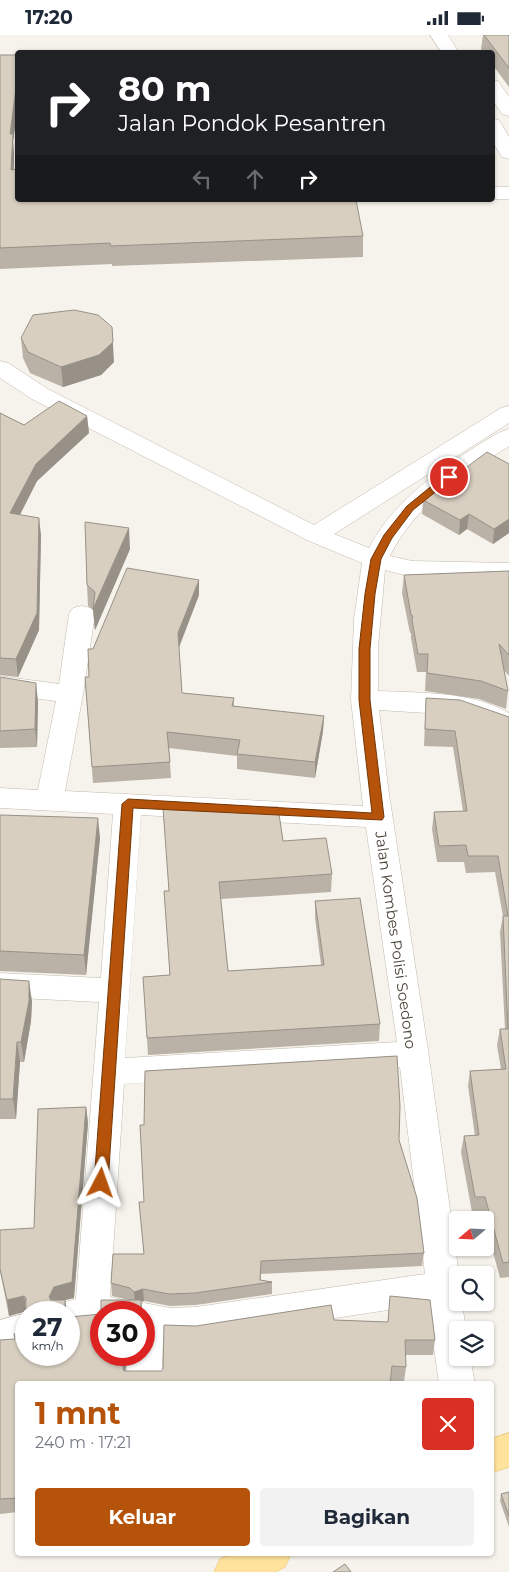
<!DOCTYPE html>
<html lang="id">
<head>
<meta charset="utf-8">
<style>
  body { margin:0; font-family:Montserrat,sans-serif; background:#f2f2f3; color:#1f2937; height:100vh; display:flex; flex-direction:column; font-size:19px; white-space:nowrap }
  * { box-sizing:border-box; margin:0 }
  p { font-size:16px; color:#747a83 }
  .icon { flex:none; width:28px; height:28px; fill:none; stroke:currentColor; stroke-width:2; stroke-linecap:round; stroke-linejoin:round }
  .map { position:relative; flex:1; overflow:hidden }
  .sheet { position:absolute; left:15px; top:1346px; width:479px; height:175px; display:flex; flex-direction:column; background:#fff; border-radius:5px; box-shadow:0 1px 4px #0004 }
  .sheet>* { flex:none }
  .banner { position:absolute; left:15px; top:15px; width:480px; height:152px; border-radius:5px; box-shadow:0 1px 4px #0004; background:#202124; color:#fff; overflow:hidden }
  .needle { width:32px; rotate:251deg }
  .buttons { position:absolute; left:449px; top:1176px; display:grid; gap:10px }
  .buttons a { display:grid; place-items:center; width:45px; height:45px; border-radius:5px; background:#fff; box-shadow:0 1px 4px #0004; font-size:25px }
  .speed { position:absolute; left:15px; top:1266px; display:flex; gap:10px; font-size:25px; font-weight:700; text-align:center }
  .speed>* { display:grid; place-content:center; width:65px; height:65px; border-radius:50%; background:#fff; box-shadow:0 1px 4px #0004; line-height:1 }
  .speed small { font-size:12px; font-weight:400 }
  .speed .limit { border:8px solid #d22; background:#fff; color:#111 }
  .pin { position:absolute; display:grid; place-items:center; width:42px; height:42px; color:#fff; margin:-21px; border:2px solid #fff; border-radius:50%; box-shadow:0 1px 5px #0007 }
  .me { position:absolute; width:55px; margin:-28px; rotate:4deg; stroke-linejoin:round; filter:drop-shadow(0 0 4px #0008) }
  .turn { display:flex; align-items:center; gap:18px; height:105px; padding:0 20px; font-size:22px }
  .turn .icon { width:65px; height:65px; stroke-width:2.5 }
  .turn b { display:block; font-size:35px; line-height:42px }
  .lanes { display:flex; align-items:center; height:48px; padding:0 20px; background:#0003; justify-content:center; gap:25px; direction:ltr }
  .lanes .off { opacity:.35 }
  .round { display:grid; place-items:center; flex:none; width:52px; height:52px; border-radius:5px; background:#f2f2f3 }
  .head { display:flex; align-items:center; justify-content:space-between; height:85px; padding:0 20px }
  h1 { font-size:30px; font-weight:700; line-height:38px; color:#b45309 }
  .cta { display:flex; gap:10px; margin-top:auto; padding:10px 20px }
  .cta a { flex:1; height:58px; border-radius:5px; background:#b45309; color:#fff; font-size:20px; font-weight:700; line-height:58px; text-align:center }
  .cta a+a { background:#f2f2f3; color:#1f2937 }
  .status { display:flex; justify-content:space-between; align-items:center; height:35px; padding:0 25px; background:#fff; direction:ltr }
  .status svg { height:14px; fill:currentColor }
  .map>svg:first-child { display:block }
</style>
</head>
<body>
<div class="status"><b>17:20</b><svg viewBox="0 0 49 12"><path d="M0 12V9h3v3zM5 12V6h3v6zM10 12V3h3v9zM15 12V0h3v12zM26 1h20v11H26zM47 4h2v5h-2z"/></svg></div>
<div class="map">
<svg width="509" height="1537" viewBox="0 0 509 1537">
  <rect width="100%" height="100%" fill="#f6f3ec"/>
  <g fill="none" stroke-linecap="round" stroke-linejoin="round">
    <g stroke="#c2bbae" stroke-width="1">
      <path id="minor" d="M430,0H448L459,18H442Z
        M492,45L498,46L509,62V81L502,79L492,64Z
        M492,84L499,85L509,102V124L502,122L492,106Z
        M492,152H509V164H492Z
        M0,326L8,328L48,354L314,490L501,373L509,371V388L334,499L369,513C391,470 432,440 472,414C484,407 495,398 509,394V411C463,440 414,471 390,521L412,526L509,528V544L412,542L385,535L378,612V656C421,658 471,656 509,678V699L485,688L459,680L379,675L388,752L428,1015L459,1240L458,1268H462L466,1295H458V1322H470L475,1349H439L428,1269L196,1304L163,1303L162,1349H126L128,1320H144V1278H101V1293L69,1296V1278H53L57,1269L76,1264L99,967L0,962V938L101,943L113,779L0,773V753L38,755L56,666L0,659V641L59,649L69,579L73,573L82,571L91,573L95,579L83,659L65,756L363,771L351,665L354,584L362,528L307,505L32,364L0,343ZM141,780L366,792L397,1007L125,1023ZM400,1032L425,1239L196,1272L170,1273L144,1268L134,1272L131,1267L110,1262L124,1049Z
        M27,1278L26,1309L0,1317V1285Z"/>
    </g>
    <g stroke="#e6c16a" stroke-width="1">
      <path id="major" d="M509,1398V1432L491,1438V1404Z
        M231,1519H291L285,1532L275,1537H214L220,1524Z"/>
    </g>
    <use href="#minor" fill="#fff" fill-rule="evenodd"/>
    <use href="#major" fill="#ffe39c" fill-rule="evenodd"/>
  </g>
  <path fill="#bab2a6" d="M483,0H509V52L492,29V18H484L481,14Z
    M0,20H18V73L13,106L14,119V135L363,201V222L112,231V229L0,234Z
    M21,303L114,327L101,340L63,352L30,338L23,323Z
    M0,378L24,390L87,381L89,398L37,446L20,480L41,500L39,595L18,642L0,640Z
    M509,429V498L493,509L467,494L459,500L422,479L423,465Z
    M130,514L95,595L93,575L88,571L87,550Z
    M509,536V641L504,635L508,656L506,674L479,664L425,656L426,637H417L411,603V598H410L402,558L404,540Z
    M199,560L179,613L182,658L234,663V671L324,681L323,696L315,743L237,734V721L169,713L171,743L93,748L85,642H89L93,614Z
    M0,642L38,666L37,712L0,713Z
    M426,663L509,682V1242L500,1243L482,1177H472L461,1117L464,1101H475L468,1051L470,1036L501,1034L497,1010L500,994H505L500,897L503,881L495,837L466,838L464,827H437L432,794L434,777L463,776L453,712L424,711Z
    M216,774L283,806L332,839L331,857L221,864L228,936L321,930L315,883V866L380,989L379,1006L148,1020L143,942L169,940V856Z
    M0,780L100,803L86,940L0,936Z
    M0,944L32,966L31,986L24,1027H20L16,1084H0Z
    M397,1021L400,1071L399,1105L417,1163L424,1218L422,1231L261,1239V1245L272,1247V1259L196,1270L170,1271L144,1266L141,1267L142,1278H101V1320H127L125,1336H161L163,1334L164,1290L196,1291L331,1270L334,1285L388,1287L390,1261L430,1265L435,1305L433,1320H405L406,1332L404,1347L391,1346L390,1349H18V1477L0,1479V1305L15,1304L14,1299L25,1295L26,1276L9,1281L0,1236V1195L34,1193L38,1074L86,1072L88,1088L74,1263L65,1265L67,1278H26V1320H69V1282L101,1279V1265H129L112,1261L111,1248L113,1219H144L139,1167H144L140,1090H144L145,1036Z
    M509,1457V1492L500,1466L501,1459Z"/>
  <path fill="#979187" d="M18,39V73L13,106L14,119L13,155L11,135L10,99Z
    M112,292L114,327L101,340L63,352L61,332Z
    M87,381L89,398L37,446L12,495L10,478L36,429Z
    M469,479L467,494L459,500L460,485Z
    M39,483L41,500L39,595L18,642L16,624Z
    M509,484V498L493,509L494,494Z
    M129,493L130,514L95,595L93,574Z
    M199,545V560L178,614V598Z
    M36,648L38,666L37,712L35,694Z
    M324,681L323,696L315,743V727Z
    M98,783L100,803L86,940L84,920Z
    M29,946L32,966L31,986L24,1027L21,1007Z
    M17,1007L20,1027L16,1084L13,1064Z
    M86,1072L88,1088L74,1263L65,1265L67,1278L51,1277L49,1262Z
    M143,1254L144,1266L141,1267L142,1278H141L135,1270L134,1257Z
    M24,1261L27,1276L9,1281L7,1265Z
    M124,1320H127L124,1349L123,1334Z"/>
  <path fill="#d8cfc1" stroke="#979187" d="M484,0H509V33Z
    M0,20H18V39L10,99H13L11,135L18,134V165H356L363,201L111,211L110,208L0,213Z
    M74,275L98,280L112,292L113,307L99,320L61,332L28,317L21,303L33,280Z
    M59,366L87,381L36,429L10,478L39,483L37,578L16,624L0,623V378L24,390Z
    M487,417L509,429V484L494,494L469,479L460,485L423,465Z
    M85,487L129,493L93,574L95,557L87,550Z
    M127,533L199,545L178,598L182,658L234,663L232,671L324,681L315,727L237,719L240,705L167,697L170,727L92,732L85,642H89L88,614H93Z
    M509,536V620L499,609L508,656L481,646L427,638L428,619H418L412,585L413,581L411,580L404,540Z
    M0,642L36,648L35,694L0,696Z
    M426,663L460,665L509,682V1227L503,1228L485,1162H475L464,1101L479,1100L470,1036L506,1034L500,994H508L503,881H508L498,821H468L466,810L439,811L434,777L467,776L455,696L425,694Z
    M215,770L216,774L278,772L283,806L326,803L332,839L219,847L228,936L324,930L315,866L360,863L380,989L147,1003L143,942L170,940L164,856H169L163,773Z
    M0,780L98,783L84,920L0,916Z
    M0,944L29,946V966L21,1007H17L13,1064H0Z
    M397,1021L400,1071L399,1105L417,1163L424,1218L261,1226L260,1245L272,1247L195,1258L169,1259L143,1254L134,1257L130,1253L111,1248L113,1219H144L139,1167H144L140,1090H144L145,1036Z
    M86,1072L72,1247L54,1252L49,1262L51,1265H65V1278H26V1320H69V1282L101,1279V1265H141V1278H101V1320H124L123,1334L124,1336H161L163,1334L164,1290L196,1291L331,1270L334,1285L388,1287L390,1261L430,1265L435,1305H405L406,1332L392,1331L390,1349H18V1463L0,1464V1305L15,1304L14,1299L25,1295L26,1263L24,1261L7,1265L0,1234V1195L34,1193L38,1074Z
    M509,1457V1481L501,1459Z
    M345,1529L351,1537H333Z"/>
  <path fill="#b45309" stroke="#753606" d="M445,440L454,442L413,475L392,503L381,524L375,559L370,614V665L384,782L382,785L133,773L108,1148L106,1152H96L94,1148L122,769L128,764L372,778L359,665V614L365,559L371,524L384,500L407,471Z"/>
  <g text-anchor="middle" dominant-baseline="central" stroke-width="5" stroke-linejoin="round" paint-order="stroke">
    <g font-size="15" fill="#4b4439" stroke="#fff">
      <text transform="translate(396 905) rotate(82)">Jalan Kombes Polisi Soedono</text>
    </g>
  </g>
</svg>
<div class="buttons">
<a><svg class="needle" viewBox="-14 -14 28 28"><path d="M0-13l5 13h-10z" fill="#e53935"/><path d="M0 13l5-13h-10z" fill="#747a83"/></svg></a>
<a><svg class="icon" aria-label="search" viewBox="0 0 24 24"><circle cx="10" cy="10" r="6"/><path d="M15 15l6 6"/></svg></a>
<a><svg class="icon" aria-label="layers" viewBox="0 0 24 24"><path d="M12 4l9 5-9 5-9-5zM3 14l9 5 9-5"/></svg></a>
</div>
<div class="speed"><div>27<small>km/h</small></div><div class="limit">30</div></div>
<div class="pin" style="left:449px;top:442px;background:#d93025"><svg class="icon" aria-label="arrive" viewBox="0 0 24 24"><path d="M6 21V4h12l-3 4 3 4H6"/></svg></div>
<svg class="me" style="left:101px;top:1148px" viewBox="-20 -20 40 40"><path d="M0-17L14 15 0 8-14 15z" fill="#b45309" stroke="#fff" stroke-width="4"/></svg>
<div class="banner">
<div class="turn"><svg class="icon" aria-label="right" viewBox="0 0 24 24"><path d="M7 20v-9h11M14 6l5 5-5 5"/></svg><div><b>80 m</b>Jalan Pondok Pesantren</div></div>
<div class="lanes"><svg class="icon off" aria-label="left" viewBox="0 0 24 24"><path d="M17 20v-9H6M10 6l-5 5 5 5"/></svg><svg class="icon off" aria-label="ahead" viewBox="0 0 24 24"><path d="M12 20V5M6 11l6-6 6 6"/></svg><svg class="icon" aria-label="right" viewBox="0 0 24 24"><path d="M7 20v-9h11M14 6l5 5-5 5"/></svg></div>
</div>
<section class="sheet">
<div class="head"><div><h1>1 mnt</h1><p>240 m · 17:21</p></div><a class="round" style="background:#d93025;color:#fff"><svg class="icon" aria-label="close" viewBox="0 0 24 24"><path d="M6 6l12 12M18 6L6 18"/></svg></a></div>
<div class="cta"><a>Keluar</a><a>Bagikan</a></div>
</section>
</div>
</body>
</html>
